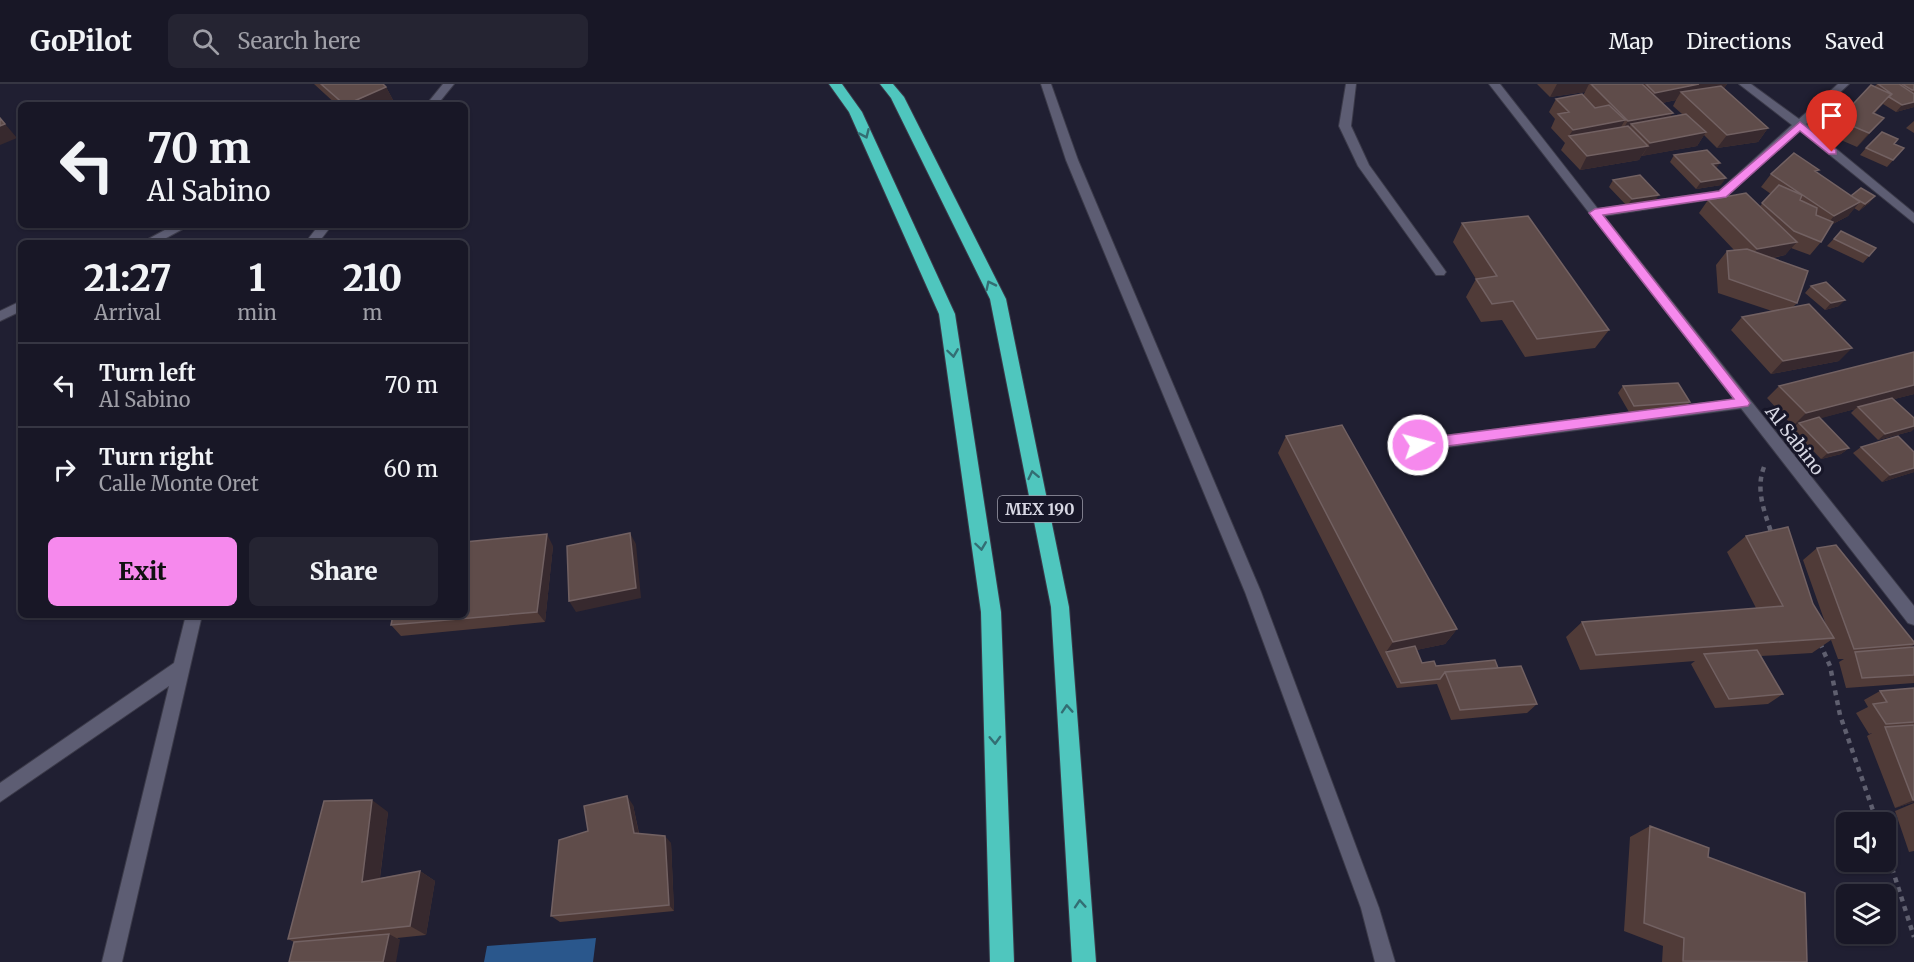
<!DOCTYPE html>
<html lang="en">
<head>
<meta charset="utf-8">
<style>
  body { margin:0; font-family:Merriweather,serif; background:#252432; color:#f1f3f6; height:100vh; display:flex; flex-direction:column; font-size:22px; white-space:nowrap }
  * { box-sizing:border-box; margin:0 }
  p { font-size:20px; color:#9f9fa7 }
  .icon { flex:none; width:33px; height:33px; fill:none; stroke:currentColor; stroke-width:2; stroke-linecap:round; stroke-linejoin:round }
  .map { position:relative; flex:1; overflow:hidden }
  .details { position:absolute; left:18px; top:156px; width:450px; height:378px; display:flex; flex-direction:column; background:#181726; border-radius:9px; box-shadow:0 2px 4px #0004,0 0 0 2px #363643 }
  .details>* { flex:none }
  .top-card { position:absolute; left:18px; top:18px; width:450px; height:126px; border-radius:9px; box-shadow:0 2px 4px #0004,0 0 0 2px #363643; background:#181726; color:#f1f3f6; overflow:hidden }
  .controls { position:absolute; left:1836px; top:728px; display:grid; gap:12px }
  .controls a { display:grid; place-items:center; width:60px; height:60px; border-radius:9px; background:#181726; box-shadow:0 2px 4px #0004,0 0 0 2px #363643; font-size:30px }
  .pin { position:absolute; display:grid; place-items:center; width:51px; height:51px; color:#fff; margin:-62px -26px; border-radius:50% 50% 50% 0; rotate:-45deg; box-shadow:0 0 6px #0007 }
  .pin .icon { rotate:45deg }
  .me { position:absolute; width:66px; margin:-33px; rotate:83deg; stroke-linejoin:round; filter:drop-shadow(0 0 4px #0008) }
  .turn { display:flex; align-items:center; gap:21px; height:126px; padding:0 30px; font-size:27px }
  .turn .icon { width:78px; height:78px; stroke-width:2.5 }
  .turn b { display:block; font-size:42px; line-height:51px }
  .eta { display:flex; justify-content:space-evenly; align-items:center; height:102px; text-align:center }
  .eta b { font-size:36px; font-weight:800; line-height:42px }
  .cta { display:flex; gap:12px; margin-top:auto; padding:12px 30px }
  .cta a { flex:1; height:69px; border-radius:9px; background:#f689ed; color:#111; font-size:24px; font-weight:800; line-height:69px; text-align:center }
  .cta a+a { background:#252432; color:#f1f3f6 }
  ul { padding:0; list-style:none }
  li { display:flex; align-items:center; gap:18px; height:84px; padding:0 30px; border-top:2px solid #363643 }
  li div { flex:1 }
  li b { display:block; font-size:22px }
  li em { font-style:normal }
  header { display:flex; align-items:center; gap:36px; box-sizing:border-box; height:84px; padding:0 30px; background:#181726; border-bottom:2px solid #363643 }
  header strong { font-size:28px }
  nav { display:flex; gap:33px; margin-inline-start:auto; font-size:21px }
  .search { width:420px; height:54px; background:#252432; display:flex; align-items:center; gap:15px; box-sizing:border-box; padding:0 21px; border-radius:9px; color:#9f9fa7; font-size:22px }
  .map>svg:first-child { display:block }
</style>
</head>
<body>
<header>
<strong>GoPilot</strong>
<div class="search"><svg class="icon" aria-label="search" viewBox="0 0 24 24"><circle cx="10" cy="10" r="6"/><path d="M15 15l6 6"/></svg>Search here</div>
<nav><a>Map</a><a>Directions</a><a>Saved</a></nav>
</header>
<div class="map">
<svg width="1914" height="878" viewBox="0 0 1914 878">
  <rect width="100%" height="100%" fill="#201f32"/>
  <path fill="#2a578c" d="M596,854L593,878H484L487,862Z"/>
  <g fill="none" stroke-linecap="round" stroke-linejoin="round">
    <g stroke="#3b3a49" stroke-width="2">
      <path id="lane" d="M1346,0H1356L1351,42L1369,81L1444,185L1446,188L1444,191H1436L1358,82L1339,42Z
        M1744,314L1751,319L1744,324L1418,367L1413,365L1411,361L1413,357L1418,355Z"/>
    </g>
    <g stroke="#3b3a49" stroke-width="2">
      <path id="street" d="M443,0H454L437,21H426Z
        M1489,0H1500L1598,125L1719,107L1792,41L1739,0H1751L1799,35L1838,0H1849L1806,40L1914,129V139L1799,46L1726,113L1604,132L1914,522V541L1908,539Z
        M174,141H190L157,159H141Z
        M319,141H332L318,159H305Z
        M21,217V227L0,237V227Z
        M186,531H202L122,878H102L169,602L0,718V699L174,579Z"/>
    </g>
    <g stroke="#3b3a49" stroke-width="2">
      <path id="secondary" d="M1041,0H1051L1078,76L1261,508L1379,824L1395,878H1375L1361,824L1245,508L1066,76Z"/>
    </g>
    <g stroke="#3b3a49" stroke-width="2">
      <path id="highway" d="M829,0H842L862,28L955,230L1001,528L1014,878H990L981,528L939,230L849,28Z
        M880,0H893L904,13L1006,215L1069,523L1096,878H1072L1051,523L990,215L891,14Z"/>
    </g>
    <path stroke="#5f5f6f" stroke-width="4.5" stroke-dasharray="5 5" stroke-linecap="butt" d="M1764,383C1755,406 1765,429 1772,451
      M1820,559L1830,582L1840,631L1877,738
      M1886,765L1914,853"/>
    <use href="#lane" fill="#5d5d73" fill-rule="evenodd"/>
    <use href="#street" fill="#5d5d73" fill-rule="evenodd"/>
    <use href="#secondary" fill="#5d5d73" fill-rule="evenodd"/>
    <use href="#highway" fill="#4fc6be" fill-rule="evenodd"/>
  </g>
  <path fill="#503b38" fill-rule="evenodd" d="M314,0H383L386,3L393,16L383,21H337Z
    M1537,0H1727L1724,4L1768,44L1758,58L1717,64L1704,51L1697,62L1641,72L1639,76L1580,86L1561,66L1565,59L1551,44L1555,35L1549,28L1556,15L1583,11L1585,8L1550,13ZM1676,16L1673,22L1682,30L1671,32L1662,19Z
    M1877,0H1914V23L1896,28L1883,20L1874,30L1872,47L1857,63L1827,50L1838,36Z
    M1914,37V49L1906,44Z
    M1866,64H1904L1887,83L1860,71Z
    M1674,71L1716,85L1721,101L1696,105L1670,78Z
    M1817,89L1851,112H1875L1869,119L1859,127L1854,124L1848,132L1831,141L1821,158L1810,171L1791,164L1785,171L1773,174L1797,219L1792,224L1839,277L1771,290L1731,246L1742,233L1772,227L1718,209L1716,181L1727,167L1734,166L1699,129L1708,116L1760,122L1771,110L1761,103L1771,90Z
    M1613,96L1654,118L1627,122L1609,103Z
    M1462,139L1609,246L1595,264L1525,273L1502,236L1481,238L1466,213L1476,195L1453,158Z
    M1841,147L1876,164L1863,179L1827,162Z
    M1811,202L1839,222L1825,226L1805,209Z
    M1914,268V310L1894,315L1912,347L1878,356L1851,329L1855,325L1820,334L1849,364L1841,370L1821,375L1792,345L1797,340L1793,342L1767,314L1779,302Z
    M1623,302L1690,318L1685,324L1629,328L1618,309Z
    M1286,352L1457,545L1445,560L1416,566L1422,579L1436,582L1498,584L1537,620L1527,629L1451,636L1437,600L1397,604L1278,369Z
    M1861,363L1914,388L1882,398L1853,369Z
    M1746,452L1813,520L1826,541L1803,476L1817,464L1914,558V561L1910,563H1914V599L1846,604L1839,578L1844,575H1838L1831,556L1812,569L1761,572L1783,610L1768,620L1715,624L1691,580L1695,577L1580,586L1566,553L1582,538L1756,524L1727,468Z
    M553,462L545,538L401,552L391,541Z
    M1914,604V718L1895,724L1867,652L1872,649L1869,650L1856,629L1868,623L1864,616L1880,607Z
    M1914,719V767L1909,768L1895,727Z
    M633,721L639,749L671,759L674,827L560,838L551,832L588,747Z
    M388,728L380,794L420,787L435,797L426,851L397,854L400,856L294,858L288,855Z
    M1650,742L1708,773L1807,878H1662L1663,862L1624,847L1630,753Z"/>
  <path fill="#37292e" d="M1557,0H1589L1585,8L1550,13Z
    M1699,0H1727L1722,7L1681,8L1676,16L1647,22L1655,9Z
    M386,3L393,16L383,21H347Z
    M1914,18V23L1896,28L1902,21Z
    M1673,29L1664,43L1631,40L1625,50L1619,51L1628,37Z
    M0,34L17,54L0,61Z
    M1884,34L1872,47L1857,63L1869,49Z
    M1625,36L1617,50L1569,52L1573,46Z
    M1768,44L1758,58L1717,64L1727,51Z
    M1706,48L1697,62L1642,72L1650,59Z
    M1648,62L1639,76L1580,86L1587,72Z
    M1720,79L1715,86L1712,80Z
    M1726,94L1721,101L1696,105L1701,98Z
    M1659,111L1654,118L1627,122L1632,115Z
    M1875,112L1869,119L1859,127L1865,120Z
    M1860,118L1848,132L1823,145L1834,132Z
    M1797,158L1785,171L1746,179L1757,165Z
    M1845,216L1839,222L1825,226L1831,219Z
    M1852,264L1839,277L1771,290L1783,277Z
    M1914,301V310L1860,324L1858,323L1855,325L1800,340L1799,339L1793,342L1806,329Z
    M1914,342V345L1912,347L1878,356L1885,350Z
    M1849,364L1841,370L1821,375L1828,369Z
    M1914,384V388L1882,398L1890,391Z
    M630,449L636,460L641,514L576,528L569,517Z
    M547,450L553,462L545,538L537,528Z
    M1457,545L1445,560L1388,572L1386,568L1393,558Z
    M627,712L633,721L640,756L634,749Z
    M372,716L388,728L378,808L362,798Z
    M1914,716V718L1895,724Z
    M665,752L671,759L674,827L669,821Z
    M420,787L435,797L426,851L410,842Z
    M389,850L400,856L396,878H383Z"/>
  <path fill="#5f4c4a" stroke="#726162" stroke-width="1.5" d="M321,0H383L386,3L345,21Z
    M1591,0H1642L1673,29L1628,37Z
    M1646,0H1699L1655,9Z
    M1878,0H1899L1914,10V18L1902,21L1889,13L1892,10Z
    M1902,0H1914V6H1912Z
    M1871,1L1891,10L1873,29L1884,34L1869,49L1838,36Z
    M1721,2L1768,44L1727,51L1681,8Z
    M1582,10L1595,24L1609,21L1625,36L1573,46L1558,30L1569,28L1556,15Z
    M1686,30L1706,48L1650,59L1631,40Z
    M0,34L5,40L0,42Z
    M1628,42L1648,62L1587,72L1569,52Z
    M1882,48L1898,55L1894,60L1904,64L1893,76L1866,64Z
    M1707,66L1720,79L1712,80L1726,94L1701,98L1674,71Z
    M1794,69L1819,86L1815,87L1860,118L1834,132L1771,90Z
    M1640,91L1659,111L1632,115L1613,96Z
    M1779,101L1802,111L1800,116L1817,124L1816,131L1833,138L1821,158L1794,147L1762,119Z
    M1861,104L1875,112L1865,120L1851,112Z
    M1746,109L1797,158L1757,165L1708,116Z
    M1528,132L1609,246L1537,255L1513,217L1492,220L1476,195L1497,192L1462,139Z
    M1841,147L1876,164L1869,172L1834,155Z
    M1747,165L1808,187L1797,219L1729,195L1727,167Z
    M1826,198L1845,216L1831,219L1811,202Z
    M1809,220L1852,264L1783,277L1742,233Z
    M1914,268V301L1806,329L1779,302Z
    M1678,299L1690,318L1634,322L1623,302Z
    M1892,314L1914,334V342L1885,350L1858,323Z
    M1819,333L1849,364L1828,369L1799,339Z
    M1342,341L1457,545L1393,558L1286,352Z
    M1898,352L1914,368V384L1890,391L1861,363Z
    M1788,443L1813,520L1834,554L1596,571L1582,538L1783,522L1746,452Z
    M630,449L636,504L569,517L567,462Z
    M547,450L537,528L391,541L393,531H465V458Z
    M1836,461L1914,558V560L1854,565L1817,464Z
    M1415,562L1422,579L1434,577L1436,582L1495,576L1498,584L1445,588L1440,595L1401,599L1386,568Z
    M1914,563V591L1862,594L1855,568Z
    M1757,566L1783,610L1729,615L1704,570Z
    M1521,582L1537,620L1460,626L1445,588Z
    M1914,604V638L1886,640L1873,620L1887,618L1880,607Z
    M1914,641V716H1913L1885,643Z
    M627,712L634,749L665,752L669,821L551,832L559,756L588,747L584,722Z
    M372,716L362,798L420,787L410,842L288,855L324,717Z
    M1650,742L1709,764L1708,773L1805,809L1807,878L1683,877L1684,854L1644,839Z
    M389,850L383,878H289L294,858Z"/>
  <defs><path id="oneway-chevron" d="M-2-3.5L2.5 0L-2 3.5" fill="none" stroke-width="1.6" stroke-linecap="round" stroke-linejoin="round" transform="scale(1.5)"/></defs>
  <g stroke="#336e73">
    <use href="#oneway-chevron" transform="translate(865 50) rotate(66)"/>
    <use href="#oneway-chevron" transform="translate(990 201) rotate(-116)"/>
    <use href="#oneway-chevron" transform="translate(953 269) rotate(82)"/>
    <use href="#oneway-chevron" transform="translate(1033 391) rotate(-102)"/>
    <use href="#oneway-chevron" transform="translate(981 462) rotate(82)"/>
    <use href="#oneway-chevron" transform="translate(1067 625) rotate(-94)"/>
    <use href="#oneway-chevron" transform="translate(995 656) rotate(88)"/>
    <use href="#oneway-chevron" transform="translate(1080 820) rotate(-94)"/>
  </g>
  <path fill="#f689ed" stroke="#a0599a" stroke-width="1.5" d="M1800,38L1836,66V70H1829L1800,47L1726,113L1603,131L1748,316L1750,319L1748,322L1418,366L1413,364L1411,361L1418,355L1734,315L1589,129L1595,125L1719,107Z"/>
  <g text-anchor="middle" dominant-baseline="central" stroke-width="6" stroke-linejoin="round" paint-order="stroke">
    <rect fill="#171628" stroke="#9d9dab" stroke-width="1.5" x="998" y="412" width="84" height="26" rx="4.5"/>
    <g font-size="16" font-weight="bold" fill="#d7d7e3">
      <text x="1040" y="425">MEX 190</text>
    </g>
    <g font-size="18" fill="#d7d7e3" stroke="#171628">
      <text transform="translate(1795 356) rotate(52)">Al Sabino</text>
    </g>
  </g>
</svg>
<div class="controls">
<a><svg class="icon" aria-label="sound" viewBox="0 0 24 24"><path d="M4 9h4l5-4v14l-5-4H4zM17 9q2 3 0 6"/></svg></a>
<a><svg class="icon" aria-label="layers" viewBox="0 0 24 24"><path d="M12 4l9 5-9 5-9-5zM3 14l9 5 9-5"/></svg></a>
</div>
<div class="pin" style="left:1832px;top:68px;background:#d93025"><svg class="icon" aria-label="arrive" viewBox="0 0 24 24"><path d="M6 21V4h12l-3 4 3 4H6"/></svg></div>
<svg class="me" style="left:1418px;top:361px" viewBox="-20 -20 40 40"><circle r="17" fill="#f689ed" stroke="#fff" stroke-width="3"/><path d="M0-11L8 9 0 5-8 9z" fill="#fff"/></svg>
<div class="top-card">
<div class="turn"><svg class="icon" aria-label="left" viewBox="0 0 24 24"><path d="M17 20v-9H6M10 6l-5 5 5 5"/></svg><div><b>70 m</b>Al Sabino</div></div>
</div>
<section class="details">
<div class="eta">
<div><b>21:27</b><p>Arrival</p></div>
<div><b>1</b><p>min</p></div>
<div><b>210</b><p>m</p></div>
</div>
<ul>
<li><svg class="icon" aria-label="left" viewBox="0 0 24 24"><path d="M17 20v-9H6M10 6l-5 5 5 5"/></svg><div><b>Turn left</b><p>Al Sabino</p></div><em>70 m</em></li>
<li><svg class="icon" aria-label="right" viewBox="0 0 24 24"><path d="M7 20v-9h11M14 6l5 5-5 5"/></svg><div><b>Turn right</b><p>Calle Monte Oret</p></div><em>60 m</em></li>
</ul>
<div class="cta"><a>Exit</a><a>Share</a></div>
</section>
</div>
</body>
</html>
